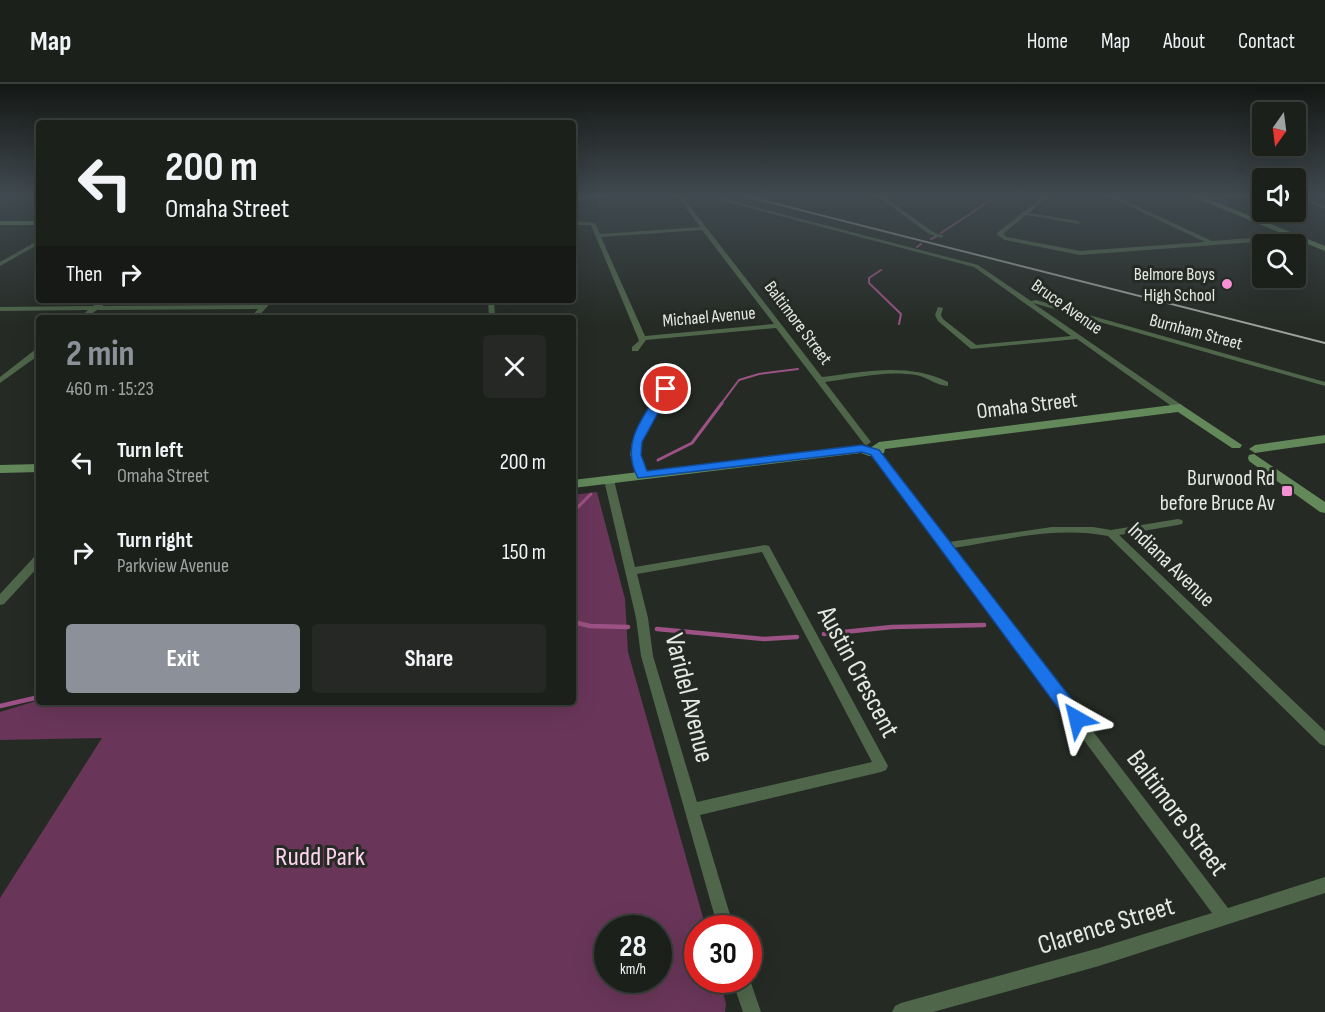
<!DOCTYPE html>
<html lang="en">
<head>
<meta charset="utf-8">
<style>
  body { margin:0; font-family:"Sofia Sans Condensed",sans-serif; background:#252824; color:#f1f3f6; height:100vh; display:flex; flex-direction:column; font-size:22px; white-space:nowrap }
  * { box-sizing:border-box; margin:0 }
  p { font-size:20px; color:#a0a3a3 }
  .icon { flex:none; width:33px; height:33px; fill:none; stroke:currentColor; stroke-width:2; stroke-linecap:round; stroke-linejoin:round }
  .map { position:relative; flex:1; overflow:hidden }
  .side { position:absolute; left:36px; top:231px; width:540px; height:390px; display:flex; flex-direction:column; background:#1c201b; border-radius:6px; box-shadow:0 6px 24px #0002,0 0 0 2px #3a3e3a }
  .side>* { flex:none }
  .banner { position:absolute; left:36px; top:36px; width:540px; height:183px; border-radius:6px; box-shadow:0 6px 24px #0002,0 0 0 2px #3a3e3a; background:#1c201b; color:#f1f3f6; overflow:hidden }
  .needle { width:39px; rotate:194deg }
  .buttons { position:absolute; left:1252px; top:18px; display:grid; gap:12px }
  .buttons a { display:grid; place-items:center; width:54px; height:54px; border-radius:6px; background:#1c201b; box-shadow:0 6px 24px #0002,0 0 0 2px #3a3e3a; font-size:30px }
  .speed { position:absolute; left:594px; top:831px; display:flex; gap:12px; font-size:30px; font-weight:700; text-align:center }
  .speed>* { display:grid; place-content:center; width:78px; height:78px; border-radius:50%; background:#1c201b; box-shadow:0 6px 24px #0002,0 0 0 2px #3a3e3a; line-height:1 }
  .speed small { font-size:15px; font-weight:400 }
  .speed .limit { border:9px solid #d22; background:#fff; color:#111 }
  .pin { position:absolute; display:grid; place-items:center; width:51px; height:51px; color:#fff; margin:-26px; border:3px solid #fff; border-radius:50%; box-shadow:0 2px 6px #0007 }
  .me { position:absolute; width:66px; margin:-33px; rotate:323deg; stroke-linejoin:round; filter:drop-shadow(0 0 4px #0008) }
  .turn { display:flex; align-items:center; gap:21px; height:126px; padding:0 30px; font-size:27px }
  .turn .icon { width:78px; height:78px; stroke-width:2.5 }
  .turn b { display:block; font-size:42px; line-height:51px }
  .then { display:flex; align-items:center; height:57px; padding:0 30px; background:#0003; gap:12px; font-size:22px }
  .round { display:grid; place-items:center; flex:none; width:63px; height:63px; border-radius:6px; background:#252824 }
  .overview { display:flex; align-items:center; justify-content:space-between; height:102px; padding:0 30px }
  h1 { font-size:36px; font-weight:700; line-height:45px; color:#8c9099 }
  .cta { display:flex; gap:12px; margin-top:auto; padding:12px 30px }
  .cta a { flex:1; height:69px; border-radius:6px; background:#8c9099; color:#fff; font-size:24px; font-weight:700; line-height:69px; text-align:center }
  .cta a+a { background:#252824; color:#f1f3f6 }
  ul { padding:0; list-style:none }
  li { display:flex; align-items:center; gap:18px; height:90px; padding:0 30px }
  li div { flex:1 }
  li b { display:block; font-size:22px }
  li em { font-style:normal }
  header { display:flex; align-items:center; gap:36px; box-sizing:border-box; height:84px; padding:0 30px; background:#1c201b; border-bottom:2px solid #3a3e3a }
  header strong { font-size:28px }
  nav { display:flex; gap:33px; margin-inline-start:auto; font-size:21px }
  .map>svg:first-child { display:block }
</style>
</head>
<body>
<header>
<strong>Map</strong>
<nav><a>Home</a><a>Map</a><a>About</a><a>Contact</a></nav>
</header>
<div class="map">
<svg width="1325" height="928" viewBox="0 0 1325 928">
  <rect width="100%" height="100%" fill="#252a24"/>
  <path fill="#693659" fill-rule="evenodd" d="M597,408L625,515L628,568L706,844H698V896H720L726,920L725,928H0V814L102,654L0,656V628L39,616L573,618V411ZM658,844V896H608V844Z"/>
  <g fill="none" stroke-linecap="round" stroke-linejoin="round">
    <path stroke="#9c5284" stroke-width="2" d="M941,149L997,112
      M931,155L937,152
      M917,163L921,160
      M881,186L869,194V199L901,230L899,240
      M721,320L739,296L759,290L798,285"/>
    <path stroke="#9c5284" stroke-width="3" d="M658,376L692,359L722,319
      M573,428L591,410"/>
    <path stroke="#9c5284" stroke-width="4.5" d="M573,538L590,542L628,543
      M657,545L764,555L797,553
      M824,550L892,543L984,541
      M0,622L39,613"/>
    <path fill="#4f664a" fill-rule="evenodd" d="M677,112H682L822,293C865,288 907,278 948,298V302C937,302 927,293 916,291C886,286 855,294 825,298L871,358L867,361L864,360L776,244L646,256L638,267H632V263L639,257L638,254L591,141H573V137L595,139L600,150L700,143ZM702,146L774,240L645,252L601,153Z
      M877,112H883L933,148L944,152L941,154L929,150Z
      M1044,112H1049L1029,129L1078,137L1080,140L1026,131L1003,150L1007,153L1080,167L1205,158L1108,112H1115L1212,157L1294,151L1297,153L1294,155L1080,171L1005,156L997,151V149L1021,130V128H1024Z
      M1232,112H1256L1203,117L1201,116Z
      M1296,112L1325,121V125L1296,115Z
      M721,114L978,181L1031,217L1036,216L1325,298V302L1033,219L1183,322V326H1177L1077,255L971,265L938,237L935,231L938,223L943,224L941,231L943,235L976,261L1071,252L974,183L719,116Z
      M39,156V160L0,182V178Z
      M102,216H109L102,222L262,221L266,216H273L257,234H250L258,225L97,226L86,234H79L88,226L0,227V223L93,222Z
      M488,216H494L495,234H489Z
      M36,265H39V271L0,299V293Z
      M663,303H669L670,305L640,358V371L647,391L645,393H639L630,371L632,358Z
      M875,365L878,366L949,458L1052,443H1093L1111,446L1178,435L1182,436L1183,438L1182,440L1178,441L1119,451L1325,647V662L1320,660L1108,452C1056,442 1004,456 953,464L1228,824L1325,793V809L1099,882L933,928H892L895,922L901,919L1099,864L1212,829L872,370L871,368Z
      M609,393L614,396L635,483L765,461L769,462L888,682L886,686L881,688L700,731L734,844H718L641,572L636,534L604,396ZM762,468L872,678L697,718L653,572L648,534L637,490Z
      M39,471V482L4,520L0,521V510L35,472Z
      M748,893L750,896L761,928H743L732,896H748Z"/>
    <path fill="#63895b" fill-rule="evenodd" d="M573,112H607L573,116Z
      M1191,112H1201L1325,162V167Z
      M0,137H39V141H0Z
      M1180,320L1242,361L1240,364H1232L1178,328L885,365L884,369L869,372L861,369L573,404V396L862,361L870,364L879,358Z
      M1325,351V359L1255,369L1249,365L1255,361Z
      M1254,370L1325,418V429L1320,428L1249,377L1248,374L1249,371Z
      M39,380V388L0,389V381Z"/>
    <path stroke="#9ea29d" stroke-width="2" d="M745,112L1325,259"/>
  </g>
  <linearGradient id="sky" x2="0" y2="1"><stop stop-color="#141714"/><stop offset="0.46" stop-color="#404a50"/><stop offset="1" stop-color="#404a50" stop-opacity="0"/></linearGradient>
  <rect width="1325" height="242" fill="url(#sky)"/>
  <path fill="#1a73e8" stroke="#114b97" stroke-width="1.5" d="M663,302L671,305L642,358L641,371L647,387L862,361L879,366L1083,630L1085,635L1083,640L1077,642L1070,640L871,371L862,368L638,394C619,359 644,332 663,302Z"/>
  <g fill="#f491d3" stroke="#252a24" stroke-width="2">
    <circle cx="1227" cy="200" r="6"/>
    <rect x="1281" y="401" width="12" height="12" rx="3"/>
  </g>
  <g text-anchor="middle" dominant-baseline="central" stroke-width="6" stroke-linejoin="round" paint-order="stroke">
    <g font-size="18" fill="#e5e9e4" stroke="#252a24" text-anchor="end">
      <text x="1215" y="190">Belmore Boys<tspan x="1215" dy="21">High School</tspan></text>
    </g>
    <g font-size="18" fill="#e5e9e4" stroke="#252a24">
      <text transform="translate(1067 223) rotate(35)">Bruce Avenue</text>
      <text transform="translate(709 233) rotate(-5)">Michael Avenue</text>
      <text transform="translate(798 239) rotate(53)">Baltimore Street</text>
      <text transform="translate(1196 248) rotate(15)">Burnham Street</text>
    </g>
    <g font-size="22" fill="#e5e9e4" stroke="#252a24">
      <text transform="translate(1027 322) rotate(-7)">Omaha Street</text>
      <text transform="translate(1171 481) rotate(44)">Indiana Avenue</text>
    </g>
    <g font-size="22" fill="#e5e9e4" stroke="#252a24" text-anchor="end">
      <text x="1275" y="394">Burwood Rd<tspan x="1275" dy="25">before Bruce Av</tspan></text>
    </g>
    <g font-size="27" fill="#e5e9e4" stroke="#252a24">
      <text transform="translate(858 588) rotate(62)">Austin Crescent</text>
      <text transform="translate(689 614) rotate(76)">Varidel Avenue</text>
      <text transform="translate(1177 729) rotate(53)">Baltimore Street</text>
      <text transform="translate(1106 842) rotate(-17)">Clarence Street</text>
    </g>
    <g font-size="27" fill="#fed3ee" stroke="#252a24">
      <text x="320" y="773">Rudd Park</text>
    </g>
  </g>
</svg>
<div class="buttons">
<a><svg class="needle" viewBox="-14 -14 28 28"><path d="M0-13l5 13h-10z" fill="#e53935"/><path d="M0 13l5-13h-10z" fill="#a0a3a3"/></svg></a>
<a><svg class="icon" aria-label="sound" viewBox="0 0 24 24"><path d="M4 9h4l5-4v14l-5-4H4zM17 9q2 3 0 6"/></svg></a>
<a><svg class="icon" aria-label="search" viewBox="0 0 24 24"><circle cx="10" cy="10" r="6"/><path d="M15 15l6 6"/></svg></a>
</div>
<div class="speed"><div>28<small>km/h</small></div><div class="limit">30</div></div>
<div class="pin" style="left:666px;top:305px;background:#d93025"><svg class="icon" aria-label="arrive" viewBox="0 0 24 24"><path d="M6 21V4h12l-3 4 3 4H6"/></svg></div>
<svg class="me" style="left:1077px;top:635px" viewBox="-20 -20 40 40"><path d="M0-17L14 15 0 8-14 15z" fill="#1a73e8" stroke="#fff" stroke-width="4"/></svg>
<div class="banner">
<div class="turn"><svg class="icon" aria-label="left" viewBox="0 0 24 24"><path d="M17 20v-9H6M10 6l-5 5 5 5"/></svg><div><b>200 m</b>Omaha Street</div></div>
<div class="then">Then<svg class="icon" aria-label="right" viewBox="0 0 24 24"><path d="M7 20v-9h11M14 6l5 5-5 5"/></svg></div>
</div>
<section class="side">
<div class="overview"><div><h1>2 min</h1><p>460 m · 15:23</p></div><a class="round"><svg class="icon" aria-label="close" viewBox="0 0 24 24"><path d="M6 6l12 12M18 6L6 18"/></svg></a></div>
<ul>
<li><svg class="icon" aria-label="left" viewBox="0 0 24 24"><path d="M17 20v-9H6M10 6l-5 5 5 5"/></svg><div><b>Turn left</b><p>Omaha Street</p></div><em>200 m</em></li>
<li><svg class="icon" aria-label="right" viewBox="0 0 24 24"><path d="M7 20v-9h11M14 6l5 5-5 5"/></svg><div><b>Turn right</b><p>Parkview Avenue</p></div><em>150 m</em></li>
</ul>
<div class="cta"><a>Exit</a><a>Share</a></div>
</section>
</div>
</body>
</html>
